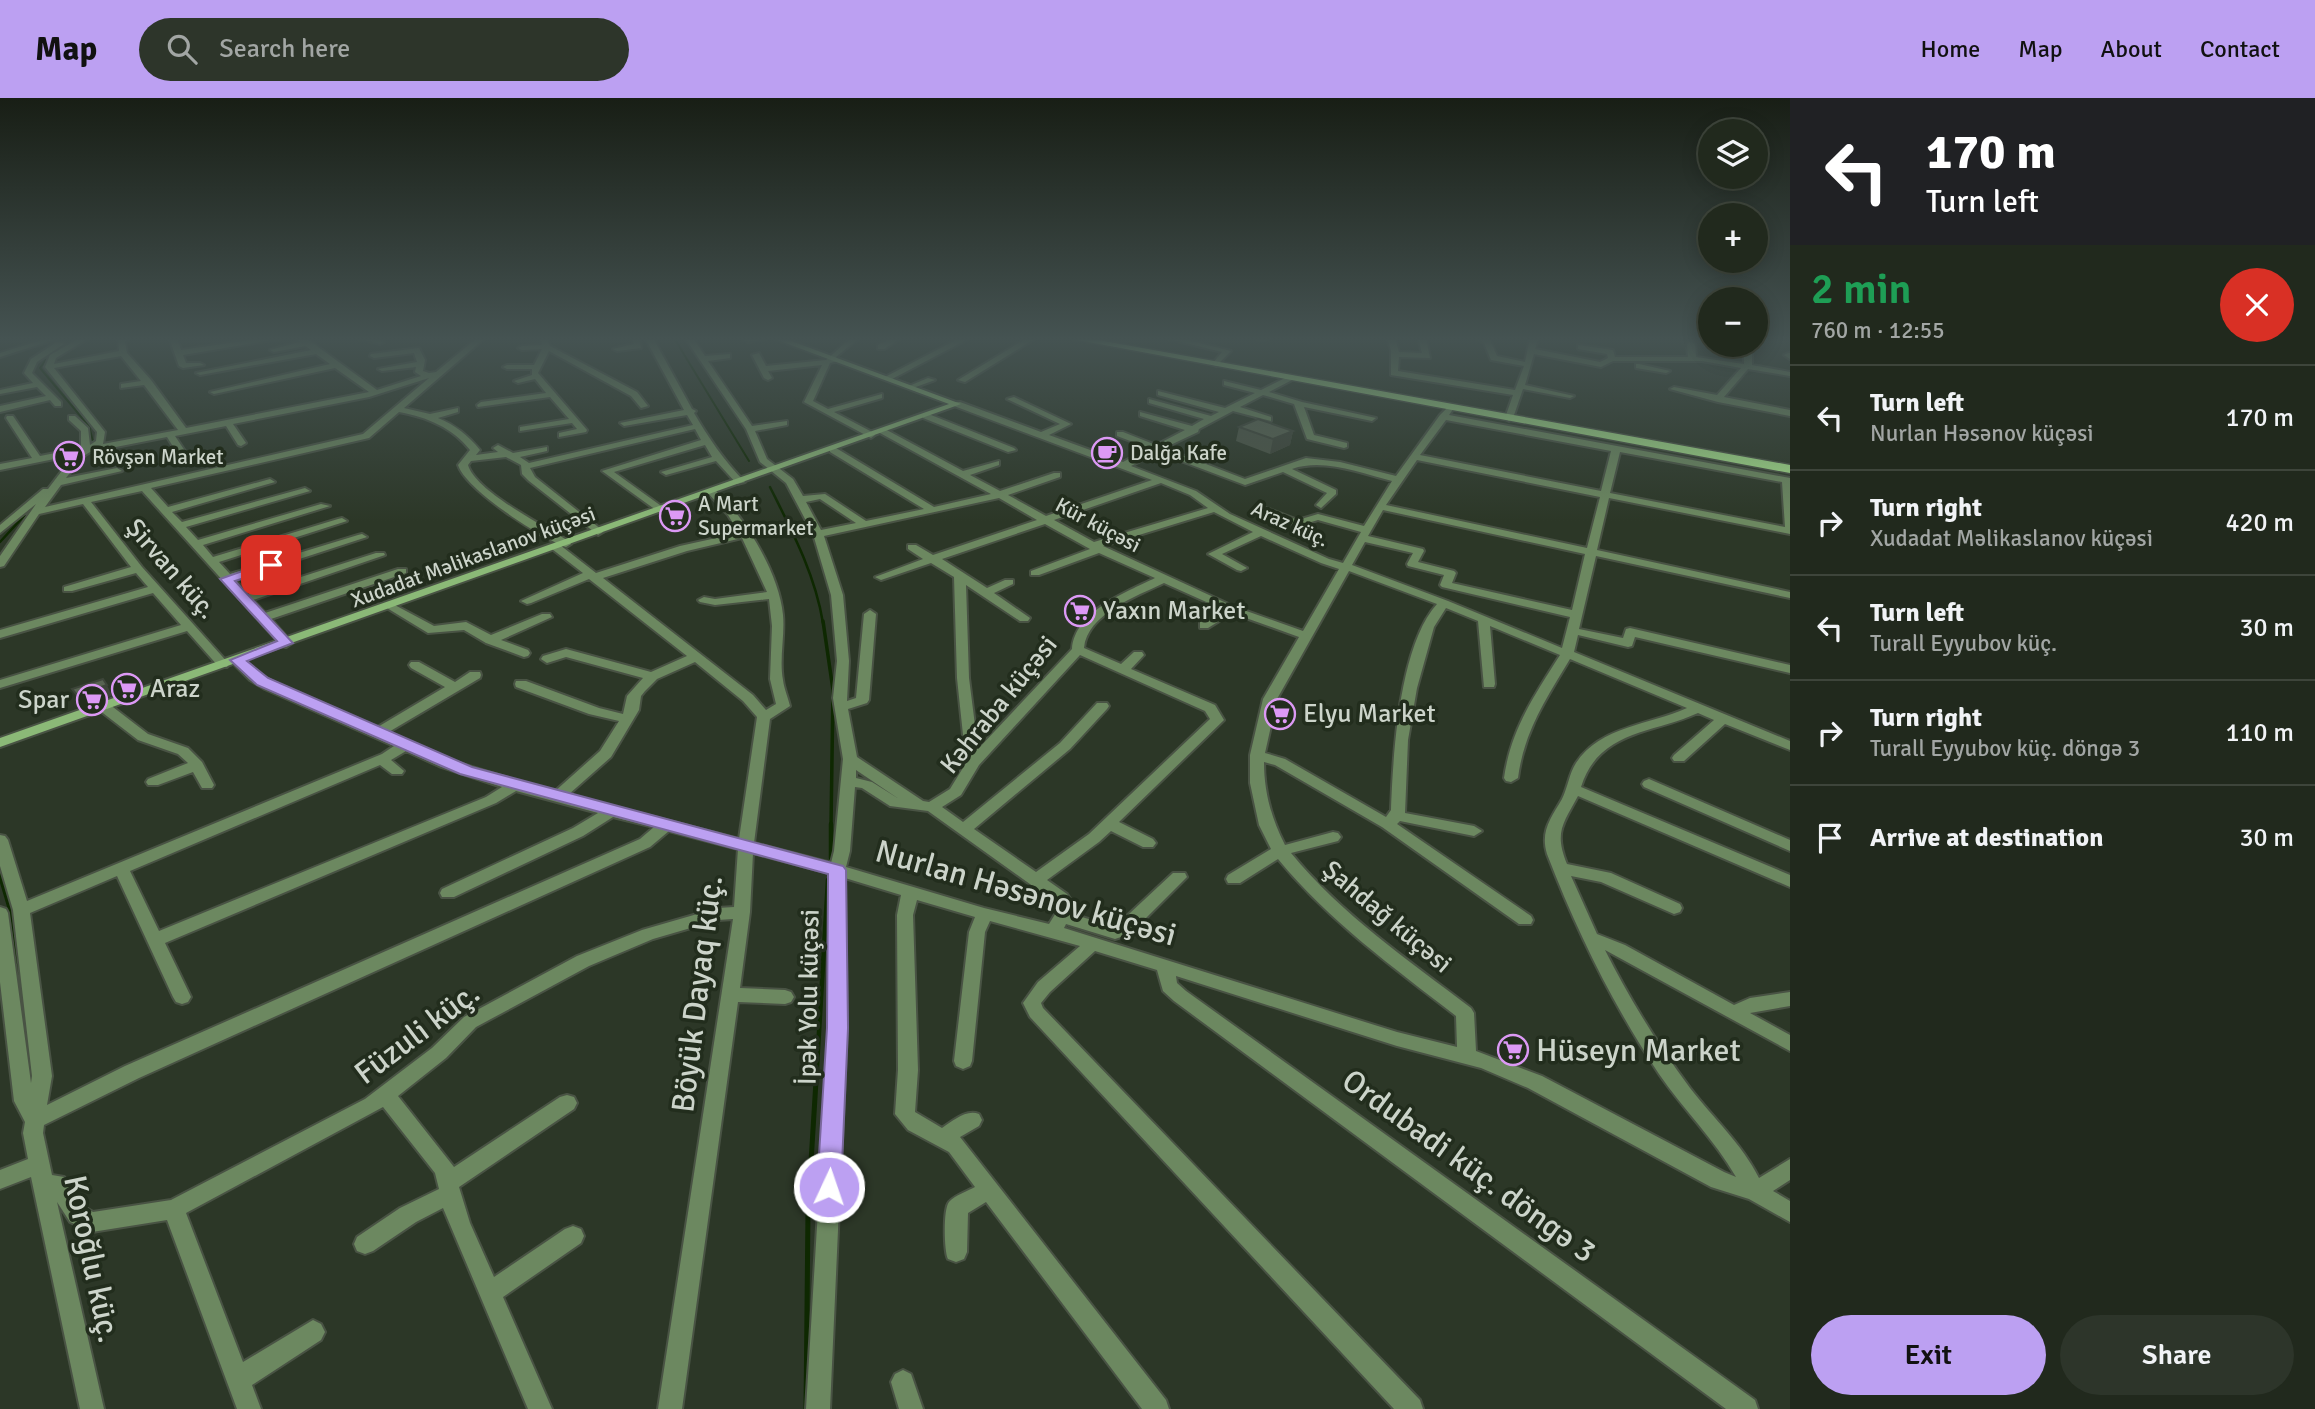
<!DOCTYPE html>
<html lang="en">
<head>
<meta charset="utf-8">
<style>
  body { margin:0; font-family:Signika,sans-serif; background:#2d352a; color:#f1f3f6; height:100vh; display:flex; flex-direction:column; font-size:26px; white-space:nowrap }
  * { box-sizing:border-box; margin:0 }
  p { font-size:23px; color:#a2a6a4 }
  .icon { flex:none; width:38px; height:38px; fill:none; stroke:currentColor; stroke-width:2; stroke-linecap:round; stroke-linejoin:round }
  .map { position:relative; flex:1; overflow:hidden }
  .drawer { display:flex; flex-direction:column; background:#21291d; width:525px }
  .drawer>* { flex:none }
  .banner { background:#202124; color:#fff; overflow:hidden }
  .tools { position:absolute; left:1698px; top:21px; display:grid; gap:14px }
  .tools a { display:grid; place-items:center; width:70px; height:70px; border-radius:50%; background:#21291d; box-shadow:0 4px 18px #0003,0 0 0 2px #3e453b; font-size:35px }
  .pin { position:absolute; display:grid; place-items:center; width:60px; height:60px; color:#fff; margin:-30px; border-radius:14px; box-shadow:0 4px 10px #0006 }
  .me { position:absolute; width:77px; margin:-38px; rotate:3deg; stroke-linejoin:round; filter:drop-shadow(0 0 5px #0008) }
  .turn { display:flex; align-items:center; gap:24px; height:147px; padding:0 21px; font-size:32px }
  .turn .icon { width:91px; height:91px; stroke-width:2.5 }
  .turn b { display:block; font-size:49px; line-height:60px }
  .round { display:grid; place-items:center; flex:none; width:74px; height:74px; border-radius:37px; background:#2d352a }
  .summary { display:flex; align-items:center; justify-content:space-between; height:119px; padding:0 21px }
  h1 { font-size:42px; font-weight:600; line-height:52px; color:#1e9e55 }
  .button { display:flex; gap:14px; margin-top:auto; padding:14px 21px }
  .button a { flex:1; height:80px; border-radius:42px; background:#bca0f2; color:#111; font-size:28px; font-weight:600; line-height:80px; text-align:center }
  .button a+a { background:#2d352a; color:#f1f3f6 }
  ul { padding:0; list-style:none }
  li { display:flex; align-items:center; gap:21px; height:105px; padding:0 21px; border-top:2px solid #3e453b }
  li div { flex:1 }
  li b { display:block; font-size:26px }
  li em { font-style:normal }
  header { display:flex; align-items:center; gap:42px; box-sizing:border-box; height:98px; padding:0 35px; background:#bca0f2; color:#111 }
  header strong { font-size:33px }
  nav { display:flex; gap:38px; margin-inline-start:auto; font-size:24px }
  .search { width:490px; height:63px; background:#2d352a; display:flex; align-items:center; gap:18px; box-sizing:border-box; padding:0 24px; border-radius:38px; color:#a2a6a4; font-size:26px }
  main { display:flex; flex:1; min-height:0 }
  .map>svg:first-child { display:block }
</style>
</head>
<body>
<header>
<strong>Map</strong>
<div class="search"><svg class="icon" aria-label="search" viewBox="0 0 24 24"><circle cx="10" cy="10" r="6"/><path d="M15 15l6 6"/></svg>Search here</div>
<nav><a>Home</a><a>Map</a><a>About</a><a>Contact</a></nav>
</header>
<main>
<div class="map">
<svg width="1790" height="1311" viewBox="0 0 1790 1311">
  <rect width="100%" height="100%" fill="#2c3727"/>
  <g fill="none" stroke-linecap="round" stroke-linejoin="round">
    <path stroke="#0e2801" stroke-width="2" d="M78,240L51,255L40,270L89,328L93,344
      M674,240L749,363"/>
    <path stroke="#0e2801" stroke-width="2.5" d="M770,389C792,433 815,476 823,525
      M0,444L34,407"/>
    <path stroke="#0e2801" stroke-width="3.5" d="M823,523L833,592L831,728"/>
    <path stroke="#0e2801" stroke-width="4.5" d="M831,760V726
      M0,777L13,821L31,981
      M816,985L828,782"/>
    <path stroke="#0e2801" stroke-width="5" d="M806,1311L808,1113L816,983"/>
    <g stroke="#495344" stroke-width="4">
      <path id="street" d="M48,240H59L0,259V255Z
        M80,240H89L56,260L54,266L119,253L118,241L129,240L125,244L127,255L151,282L186,330L369,294L335,270L214,296L210,294L330,266L316,256L200,277L196,275L311,252L305,248L274,254L270,252L300,244L295,240H304L310,243L377,292L421,278L415,274L416,269L382,273L378,271L417,264L414,255L374,260L370,258L371,256L419,250L425,262L423,273L429,275L436,274L477,240H485L404,310L430,316L458,310V314L438,320C455,327 468,337 480,352L476,357L498,354L493,350L498,347L513,355L547,349V353L520,359L529,365L693,327L687,317L624,328L620,325L684,312L645,240H653L692,311L696,313L694,315C708,339 724,363 745,384L737,386L716,363L666,377L661,374L712,359L705,347L614,374L664,410V414L660,415L602,373L701,342L695,331L530,370L535,379L602,432L603,434L598,437L529,383L522,376L521,367L506,359L471,363L468,367C476,394 545,428 570,444L571,446L566,449C541,440 466,392 458,367L470,352C453,330 427,319 399,314L369,340L151,390L168,409L270,381L275,384L172,414L182,424L305,390L310,393L186,429L198,442L321,406L330,408L203,447L213,459L338,421L342,420L347,423L219,464L230,476L358,437L362,436L367,439L235,482L248,496L376,455H384L385,457L253,502L265,515L398,471H406V475L271,521L292,545L286,549L282,548L142,393L91,404L142,469L229,566L227,569H219L187,533L0,590V582L181,527L153,495L0,540V532L148,489L136,475L72,493H64V489L131,469L83,406L39,416L4,468L0,469V458L36,406L0,435V427L43,391H48L74,357L0,372V366L32,360L6,320L7,318H13L40,358L81,350V333L69,322V318H75L88,330L90,347L96,343L97,334L45,269L50,257ZM121,258L141,283L121,286V290L144,287L178,332L103,346L105,334L54,270ZM429,280L363,336L45,409L61,387L122,373L117,370L66,380L82,359L90,354L167,339L179,358L182,359L187,356L175,338L226,328L238,347L241,348L246,345L233,326L369,299Z
        M169,240H177L181,252L265,240H284L183,257L186,265H200L204,267L183,270L179,268Z
        M358,240H372L384,244L380,246Z
        M541,240H547L550,248L637,294L648,308L641,310L631,298L549,253L538,275L587,332L586,334L559,339V335L577,331L572,325L520,333V329L569,321L550,299L478,309L477,307L481,304L546,295L535,281L518,285L514,283L532,277V271H507L503,269L507,267H534L542,251L522,252L518,250L522,248L542,247Z
        M631,240H639L641,250L617,253L613,251L634,246Z
        M685,240H693L705,258L730,256V260L708,263L752,328L787,323V327L755,333L767,361L793,381L803,398L825,396L866,423L924,411L830,354V350H836L934,409L991,396L880,335V331L883,330L963,373L999,363V367L970,377L1000,393L1054,375H1060V379L1008,397L1046,418L1152,382L954,308V304H960L1041,334L1060,326L1007,301L1014,299L1071,326L1049,337L1123,364L1149,350L1117,338V334H1123L1156,347L1185,332L1140,318V314L1192,328L1204,321L1149,305V301L1211,318L1219,314L1158,297V293L1225,310L1255,295L1224,287V283L1261,292L1289,278H1292V282L1269,294L1302,304L1376,320L1372,323L1304,309L1314,337L1347,345V349L1344,350L1307,341L1294,306L1263,297L1240,309L1271,319V323L1233,313L1199,331L1198,334L1164,350L1245,381L1306,360L1340,364L1396,378L1440,317L1450,307L1454,310L1449,317L1790,380V436L1609,400L1597,452L1790,494V500L1596,458L1579,531L1623,540L1626,531L1630,530L1790,567V575L1635,539L1632,548L1628,549L1578,537L1574,554L1790,643V652L1725,626L1684,663H1674L1672,660L1674,657L1714,622L1698,615C1652,636 1599,632 1581,689L1790,777V789L1578,698C1563,726 1554,734 1567,766L1611,775L1680,806L1682,810L1680,814L1674,816L1601,784L1571,778L1597,836L1625,847L1734,907L1750,900L1790,894V908L1750,915L1790,937V953L1605,852C1629,900 1658,947 1690,990C1713,1020 1742,1046 1759,1080L1790,1061V1082L1773,1093L1790,1103V1124L1749,1101L1711,1089L1528,990L1481,970L1397,948L1176,878L1177,885L1186,893L1755,1302L1758,1311H1726L1174,903L1163,893L1157,872L1095,853L1050,894L1041,905L1043,910L1420,1302L1423,1311H1394L1030,919L1023,905L1038,884L1080,848L990,823L985,834L972,963L970,968L963,971L956,968L954,963L969,834L975,819L917,802L913,817L918,972L915,1014L942,1030C953,1023 966,1011 979,1016L982,1022L979,1028L960,1039L1166,1302L1169,1311H1142L986,1104L968,1115L967,1154L964,1161L956,1164L948,1161C944,1153 943,1111 949,1104C955,1097 968,1093 975,1089L949,1054L908,1032L895,1016L898,972L897,817L901,797L845,780L847,930L830,1311H806L829,930V775L753,755L750,814L740,890L785,892L791,894L794,899L791,904L785,906L738,904L682,1311H658L733,821L718,822L653,841L589,868L476,929L446,960L398,998L454,1069L560,999L567,997L574,999L577,1005L574,1011L459,1089L470,1125L494,1179L565,1131L573,1128L581,1131L584,1138L581,1145L503,1199L552,1311H528L443,1110L416,1124L373,1153L365,1156L357,1153L354,1146L357,1139L400,1110L439,1091L435,1075L383,1009L186,1115L243,1264L313,1222L321,1226L325,1234L321,1242L252,1287L261,1311H237L167,1122L92,1134L70,1124L57,1104L104,1311H80L31,1079L0,1091V1072L28,1061L23,1035L25,1024L14,1003L0,884V809L6,811L8,815L31,985L32,978L13,812L0,768V737L5,738L8,742L27,803L382,656L394,648L265,591L250,582L233,565L231,562L233,559H241L260,576L275,585L376,630L445,589L411,570L409,567L411,564H419L455,584L470,574H480L481,577L480,580L387,635L449,662L554,694L600,653L619,623L589,616L516,589L515,586L516,583H526L599,610L623,616L627,598L643,580L566,559L547,565L541,561L543,558L566,551L651,574L687,558L589,481L531,505L527,506L521,503L583,475L552,451V447H560L596,475L680,448L739,435L728,417L707,394L715,392C745,419 779,475 783,517C785,538 779,561 783,582C784,591 788,599 790,608L770,621L754,745L831,765L834,753L843,661L833,600L837,563L831,497L813,436L786,385L760,364L746,331ZM1446,322L1611,353L1601,393L1420,357ZM1157,354L1245,387L1283,374L1327,395L1316,407L1321,410L1336,396V392L1292,371C1324,360 1360,375 1392,383L1364,428L1318,416L1298,422L1266,410L1261,413L1298,428L1318,422L1361,434L1343,465L1329,461L1230,416L1196,393L1131,368ZM1620,354L1782,384L1785,429L1610,395ZM1417,362L1600,399L1587,450L1386,407ZM1161,385L1190,397L1208,410L1094,444L1054,422ZM999,400L1037,422L933,457L916,447H908V451L923,461L875,479L881,482L931,465L954,479L957,580L966,665L950,691L929,704L923,703L857,659L848,611L867,605L869,602L876,516L870,512L864,516L856,600L847,603L849,563L843,497L824,438ZM820,401L856,425L821,432L806,404ZM1383,412L1585,456L1572,512L1452,485L1456,475L1454,473L1418,464L1424,453L1423,451L1368,438ZM1214,414L1253,434L1208,456L1237,472L1241,473L1247,470L1222,456L1261,438L1321,465L1339,471L1303,533L1235,509L1103,448ZM1045,426L1090,451L1031,473V477H1039L1099,455L1155,480C1125,495 1075,513 1072,551L978,651L969,580L966,487L1020,523H1028L1030,520L994,495L1013,486V482H1005L987,490L942,461ZM742,440L767,494L715,501L704,499L698,502L700,504L715,507L769,501L772,528L770,581L776,606L766,612L753,597L603,480L687,453ZM1365,444L1413,455L1407,466L1408,468L1444,477L1440,487L1442,489L1570,519L1562,550L1448,503L1352,467ZM1349,473L1437,506C1399,548 1393,657 1391,712L1386,719L1285,661L1265,655L1277,601ZM1164,485L1222,511L1200,524V530H1208L1232,515L1299,539L1263,601L1250,657V685L1259,727L1271,751L1228,777L1226,781L1228,785H1240L1278,761C1329,823 1393,869 1456,918L1457,949L1397,934L1064,830L1066,826L1115,841L1130,836L1187,779L1185,775H1173L1115,829L1072,816L1076,810L1067,796L1047,782L1099,744L1111,733L1143,749H1153L1156,745L1153,741L1119,724L1224,622L1215,607L1131,571L1144,557L1142,554H1134L1121,566L1084,550C1087,516 1137,498 1164,485ZM1446,510L1478,523L1484,589H1494L1495,586L1490,528L1560,557C1534,598 1511,631 1504,680L1506,683L1511,684L1518,680C1524,633 1546,601 1570,561L1687,610C1650,627 1600,628 1576,665C1569,676 1568,689 1562,701C1551,720 1540,733 1547,756C1577,834 1613,907 1659,976C1683,1011 1715,1042 1736,1079L1724,1074L1542,978L1476,953L1474,915L1471,910C1408,862 1342,817 1291,755L1338,743L1341,739L1338,735L1333,734L1285,747C1271,720 1264,693 1264,664L1275,667L1382,729L1519,826H1531L1533,822L1531,818L1397,726L1400,723L1474,738L1482,733L1474,728L1405,715L1408,642L1417,590L1434,529ZM1080,557L1205,613L1210,621L1089,736L1036,774L974,731L1070,651L1107,611L1109,608L1107,605H1097L1060,645L963,724L942,709L961,697L979,667ZM695,564L743,603L757,619L739,741L568,697L611,659L639,612L641,598L645,593L657,581ZM406,653L439,668L502,689L486,699L159,833L130,773L380,667L392,676H402L404,673L391,662ZM856,672L899,701L872,684L856,680ZM855,689L862,690L890,708L928,713L1055,804L1059,810L1049,826L984,810L846,769L850,753ZM516,693L598,715L573,730L442,791L440,795L442,799H454L583,738L613,719L654,729L640,741L125,968L47,1007L52,978L30,815L117,778L173,899L176,904L182,906L188,904L191,899L165,845L496,705ZM669,733L738,751L734,809L718,810L642,832L577,858L464,919L432,950L365,1001L171,1102L93,1114L86,1110L64,1079L52,1077L43,1035L44,1027L139,980L650,749Z
        M747,240H770L748,244L744,242Z
        M851,240H859L836,259L838,263L830,265L813,303L828,311L882,296V300L834,314L874,335L875,337L871,340L804,304L822,267L768,273L772,280L768,282L764,280L752,257L759,255L766,268L826,262Z
        M892,240H901L884,251H878V247Z
        M960,240H970L892,281L885,279Z
        M1027,240H1036L965,284L958,282Z
        M1165,240H1179L1231,253L1216,268L1212,266L1222,254Z
        M1253,240H1269L1265,242Z
        M1387,240H1395L1399,254L1422,255L1418,240H1426L1430,260L1399,259L1398,273L1515,292L1524,268L1491,262L1484,245L1476,240L1490,242L1497,258L1525,264L1530,240H1538L1535,251L1600,264L1608,260L1607,256L1578,251V247L1613,252L1615,259H1688L1687,246L1691,244L1695,246L1696,259L1744,266V252L1748,250L1752,252V267L1790,274V278L1748,271L1724,299L1790,312V318L1718,304L1670,291L1674,289L1717,297L1741,270L1702,263H1613L1601,269L1534,256L1525,287L1574,298L1570,300L1523,291L1513,320L1509,323L1505,320L1513,297L1391,277V252Z
        M1755,240H1761L1755,247H1753H1755Z
        M57,244L64,246L37,264L32,275L61,304V308H55L50,302L0,314V308L46,298L37,289L0,296V292L33,285L24,275L31,261Z
        M1788,255H1790V261L1784,257Z
        M1639,266L1670,273L1666,275L1636,270V266Z
        M928,280L935,282L913,290L909,288Z
        M926,315L1014,350L1016,352L1008,354L923,320V316Z
        M391,505L434,528L466,524L491,537L542,516H550L552,519L501,542L528,552L530,555L528,558L524,559L486,545L464,532L428,535L387,510L385,508Z
        M104,605L109,606L148,636L188,650L202,664L214,687L212,690H202L193,674L158,687H148L146,684L148,681L188,665L178,656L138,642L99,612L97,609L99,606Z
        M1649,681L1790,742V753L1644,689L1642,686L1644,683Z
        M903,1272L911,1276L923,1311H899L891,1284L895,1276Z"/>
    </g>
    <g stroke="#495344" stroke-width="4">
      <path id="secondary" d="M772,240H783L961,306L0,649V640L949,306Z"/>
    </g>
    <g stroke="#495344" stroke-width="3">
      <path id="primary" d="M1067,240H1087L1790,367V375Z"/>
    </g>
    <use href="#street" fill="#6c8860" fill-rule="evenodd"/>
    <use href="#secondary" fill="#8bb977" fill-rule="evenodd"/>
    <use href="#primary" fill="#a3de89" fill-rule="evenodd"/>
  </g>
  <path fill="#4b5546" d="M1239,329L1293,333L1290,347L1270,356L1236,343Z"/>
  <path fill="#3d4539" d="M1293,333L1290,347L1270,356L1273,341Z
    M107,587L112,598L82,608L77,597Z"/>
  <path fill="#576351" stroke="#3d4539" stroke-width="2" d="M1258,321L1293,333L1273,341L1239,329Z
    M103,581L107,587L77,597L72,591Z"/>
  <linearGradient id="sky" x2="0" y2="1"><stop stop-color="#181e15"/><stop offset="0.57" stop-color="#455352"/><stop offset="1" stop-color="#455352" stop-opacity="0"/></linearGradient>
  <rect width="1790" height="423" fill="url(#sky)"/>
  <path fill="#bca0f2" stroke="#7a689d" stroke-width="2" d="M271,463L276,465V470L235,483L293,545L247,563L268,580L472,669L843,768L846,772L848,930L841,1089L837,1096L829,1100L820,1096L817,1089L827,930L828,776L460,676L257,587L230,562L277,543L220,481Z"/>
  <defs>
    <g id="cafe-ring" transform="scale(1.575)"><circle r="9.5" fill="#222d1d" stroke="#dc99f5" stroke-width="1.5"/><path d="M-5.5-4.5H6V0H3Q3 3.5 0 3.5H-2.5Q-5.5 3.5-5.5 0ZM3-3.2v2h1.7v-2ZM-6 4.5H4V6H-6Z" fill="#dc99f5"/></g>
    <g id="supermarket-ring" transform="scale(1.575)"><circle r="9.5" fill="#222d1d" stroke="#dc99f5" stroke-width="1.5"/><path d="M-6-5.5h2.5l.6 2H6L4.5 2H-2.5L-4.4-4H-6ZM-1.5 3.2a1.3 1.3 0 1 0 .1 0ZM3 3.2a1.3 1.3 0 1 0 .1 0Z" fill="#dc99f5"/></g>
  </defs>
  <g fill-rule="evenodd">
    <use href="#cafe-ring" x="1107" y="355"/>
    <use href="#supermarket-ring" x="69" y="359"/>
    <use href="#supermarket-ring" x="675" y="418"/>
    <use href="#supermarket-ring" x="1080" y="513"/>
    <use href="#supermarket-ring" x="127" y="591"/>
    <use href="#supermarket-ring" x="92" y="602"/>
    <use href="#supermarket-ring" x="1280" y="616"/>
    <use href="#supermarket-ring" x="1513" y="952"/>
  </g>
  <g text-anchor="middle" dominant-baseline="central" stroke-width="7" stroke-linejoin="round" paint-order="stroke">
    <g font-size="21" fill="#ccd4ca" stroke="#222d1d" text-anchor="start">
      <text x="1130" y="355">Dalğa Kafe</text>
      <text x="92" y="359">Rövşən Market</text>
      <text x="698" y="406">A Mart<tspan x="698" dy="24">Supermarket</tspan></text>
    </g>
    <g font-size="21" fill="#ccd4ca" stroke="#222d1d">
      <text transform="translate(1290 426) rotate(24)">Araz küç.</text>
      <text transform="translate(1098 427) rotate(28)">Kür küçəsi</text>
      <text transform="translate(473 459) rotate(-20)">Xudadat Məlikaslanov küçəsi</text>
    </g>
    <g font-size="26" fill="#ccd4ca" stroke="#222d1d">
      <text transform="translate(171 471) rotate(49)">Şirvan küç.</text>
      <text transform="translate(999 607) rotate(-51)">Kəhraba küçəsi</text>
      <text transform="translate(1387 819) rotate(40)">Şahdağ küçəsi</text>
      <text transform="translate(809 899) rotate(-89)">İpək Yolu küçəsi</text>
    </g>
    <g font-size="26" fill="#ccd4ca" stroke="#222d1d" text-anchor="start">
      <text x="1103" y="513">Yaxın Market</text>
      <text x="150" y="591">Araz</text>
      <text x="69" y="602" text-anchor="end">Spar</text>
      <text x="1303" y="616">Elyu Market</text>
    </g>
    <g font-size="32" fill="#ccd4ca" stroke="#222d1d">
      <text transform="translate(1026 795) rotate(16)">Nurlan Həsənov küçəsi</text>
      <text transform="translate(697 896) rotate(-83)">Böyük Dayaq küç.</text>
      <text transform="translate(417 935) rotate(-37)">Füzuli küç.</text>
      <text transform="translate(1469 1068) rotate(36)">Ordubadi küç. döngə 3</text>
      <text transform="translate(92 1161) rotate(78)">Koroğlu küç.</text>
    </g>
    <g font-size="32" fill="#ccd4ca" stroke="#222d1d" text-anchor="start">
      <text x="1536" y="952">Hüseyn Market</text>
    </g>
  </g>
</svg>
<div class="tools">
<a><svg class="icon" aria-label="layers" viewBox="0 0 24 24"><path d="M12 4l9 5-9 5-9-5zM3 14l9 5 9-5"/></svg></a>
<a>+</a>
<a>−</a>
</div>
<div class="pin" style="left:271px;top:467px;background:#d93025"><svg class="icon" aria-label="arrive" viewBox="0 0 24 24"><path d="M6 21V4h12l-3 4 3 4H6"/></svg></div>
<svg class="me" style="left:829px;top:1089px" viewBox="-20 -20 40 40"><circle r="17" fill="#bca0f2" stroke="#fff" stroke-width="3"/><path d="M0-11L8 9 0 5-8 9z" fill="#fff"/></svg>
</div>
<section class="drawer">
<div class="banner">
<div class="turn"><svg class="icon" aria-label="left" viewBox="0 0 24 24"><path d="M17 20v-9H6M10 6l-5 5 5 5"/></svg><div><b>170 m</b>Turn left</div></div>
</div>
<div class="summary"><div><h1>2 min</h1><p>760 m · 12:55</p></div><a class="round" style="background:#d93025;color:#fff"><svg class="icon" aria-label="close" viewBox="0 0 24 24"><path d="M6 6l12 12M18 6L6 18"/></svg></a></div>
<ul>
<li><svg class="icon" aria-label="left" viewBox="0 0 24 24"><path d="M17 20v-9H6M10 6l-5 5 5 5"/></svg><div><b>Turn left</b><p>Nurlan Həsənov küçəsi</p></div><em>170 m</em></li>
<li><svg class="icon" aria-label="right" viewBox="0 0 24 24"><path d="M7 20v-9h11M14 6l5 5-5 5"/></svg><div><b>Turn right</b><p>Xudadat Məlikaslanov küçəsi</p></div><em>420 m</em></li>
<li><svg class="icon" aria-label="left" viewBox="0 0 24 24"><path d="M17 20v-9H6M10 6l-5 5 5 5"/></svg><div><b>Turn left</b><p>Turall Eyyubov küç.</p></div><em>30 m</em></li>
<li><svg class="icon" aria-label="right" viewBox="0 0 24 24"><path d="M7 20v-9h11M14 6l5 5-5 5"/></svg><div><b>Turn right</b><p>Turall Eyyubov küç. döngə 3</p></div><em>110 m</em></li>
<li><svg class="icon" aria-label="arrive" viewBox="0 0 24 24"><path d="M6 21V4h12l-3 4 3 4H6"/></svg><div><b>Arrive at destination</b></div><em>30 m</em></li>
</ul>
<div class="button"><a>Exit</a><a>Share</a></div>
</section>
</main>
</body>
</html>
